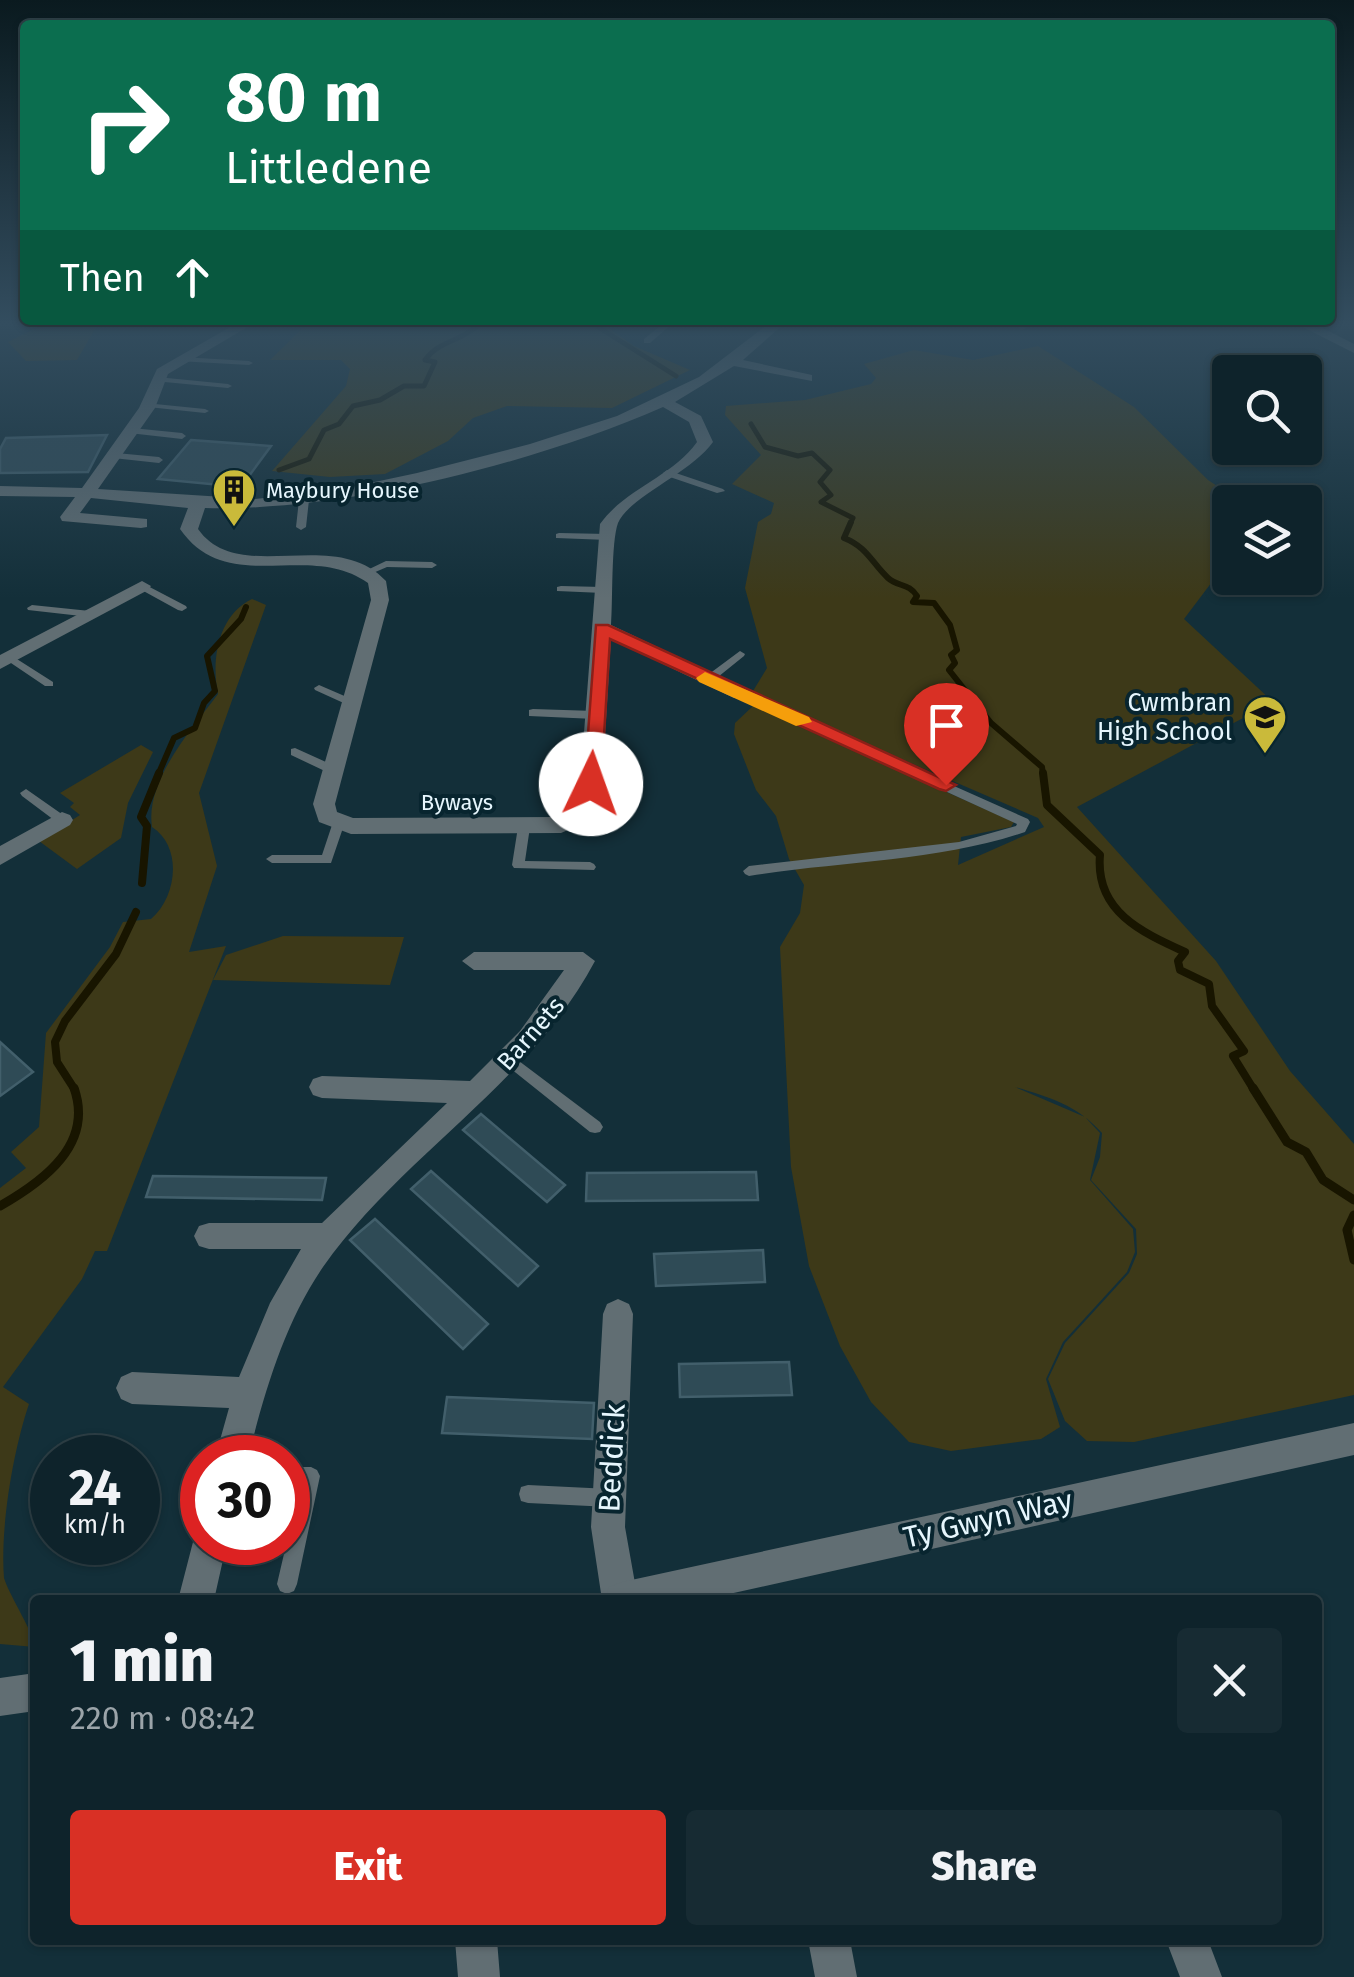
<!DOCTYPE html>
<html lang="en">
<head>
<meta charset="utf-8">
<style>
  body { margin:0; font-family:"Fira Sans",sans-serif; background:#172b33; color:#f1f3f6; height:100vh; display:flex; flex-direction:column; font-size:38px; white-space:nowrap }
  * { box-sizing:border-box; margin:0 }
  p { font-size:32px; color:#9ba4a9 }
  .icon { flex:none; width:55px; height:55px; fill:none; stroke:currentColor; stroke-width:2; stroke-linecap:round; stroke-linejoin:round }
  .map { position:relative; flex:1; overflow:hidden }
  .side { position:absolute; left:30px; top:1595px; width:1292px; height:350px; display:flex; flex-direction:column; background:#0e232b; border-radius:10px; box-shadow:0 2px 8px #0004,0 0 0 2px #2e4047 }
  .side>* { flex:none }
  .guide { position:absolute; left:20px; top:20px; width:1315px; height:305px; border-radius:10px; box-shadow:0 2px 8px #0004,0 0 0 2px #2e4047; background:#0b6e4f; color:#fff; overflow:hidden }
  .fabs { position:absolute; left:1212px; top:355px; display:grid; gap:20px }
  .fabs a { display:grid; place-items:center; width:110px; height:110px; border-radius:10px; background:#0e232b; box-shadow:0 2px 8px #0004,0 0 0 2px #2e4047; font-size:50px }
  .speed { position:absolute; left:30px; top:1435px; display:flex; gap:20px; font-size:50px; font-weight:700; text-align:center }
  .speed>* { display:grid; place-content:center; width:130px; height:130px; border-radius:50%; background:#0e232b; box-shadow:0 2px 8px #0004,0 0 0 2px #2e4047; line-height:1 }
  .speed small { font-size:25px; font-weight:400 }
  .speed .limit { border:15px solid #d22; background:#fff; color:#111 }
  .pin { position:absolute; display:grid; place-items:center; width:85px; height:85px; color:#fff; margin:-102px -42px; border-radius:50% 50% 50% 0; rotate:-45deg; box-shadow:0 0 10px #0007 }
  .pin .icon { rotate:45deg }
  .me { position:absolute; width:110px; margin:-55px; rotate:3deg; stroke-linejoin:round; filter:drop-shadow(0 0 8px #0008) }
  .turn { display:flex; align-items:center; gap:35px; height:210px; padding:0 40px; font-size:45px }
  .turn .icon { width:130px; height:130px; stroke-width:2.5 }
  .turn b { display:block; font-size:70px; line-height:85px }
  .then { display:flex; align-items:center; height:95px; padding:0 40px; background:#0003; gap:20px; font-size:38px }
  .round { display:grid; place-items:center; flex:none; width:105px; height:105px; border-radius:10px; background:#172b33 }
  .overview { display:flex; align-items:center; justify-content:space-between; height:170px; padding:0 40px }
  h1 { font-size:60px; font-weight:800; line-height:75px }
  .action { display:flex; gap:20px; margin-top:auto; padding:20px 40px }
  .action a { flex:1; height:115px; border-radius:10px; background:#d93025; color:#fff; font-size:40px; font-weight:800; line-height:115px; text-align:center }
  .action a+a { background:#172b33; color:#f1f3f6 }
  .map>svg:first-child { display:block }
</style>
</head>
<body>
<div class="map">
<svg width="1354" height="1977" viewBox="0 0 1354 1977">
  <rect width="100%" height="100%" fill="#132f39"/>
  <path fill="#3d3918" d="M48,322H99L77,360L26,361L8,342Z
    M309,322H600L634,346L690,370L612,408L507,406L473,418L448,441L385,474L330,477L272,471L346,386L350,369L341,360H270Z
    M1038,346L1134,407L1208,480L1241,502H1230V558L1184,619L1273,702L1077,807L1216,961L1290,1071L1354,1144V1395L1134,1442L1087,1441L1065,1421L1048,1379L1065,1343L1129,1273L1137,1254L1136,1229L1091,1180L1100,1157L1102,1133C1077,1105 1049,1097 1015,1087L1085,1117L1100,1133L1090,1180L1133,1229L1135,1252L1127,1272L1063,1342L1046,1379L1060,1427L1041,1439L951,1451L909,1442L871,1402L840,1346L809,1266L791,1167L780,947L800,913L804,885L789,859L776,816L756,790L734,734L735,723L753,706L1014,822L1011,827L961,837L958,865L1044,827L1038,818L756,696L753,691L767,668L745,588L758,522L771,514L774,503L732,484L761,455L725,415L726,406L805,400L871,384L876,378L864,364L914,350L973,360Z
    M252,599L266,605L199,793L217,866L189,952L226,946L107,1251H95L82,1279L3,1387L29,1404C13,1451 0,1528 4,1578C10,1597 35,1635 35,1647L0,1644V1188L26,1168L11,1152L39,1127L46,1033L110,947L123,922L151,919C177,897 183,847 152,827C145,781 191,730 218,694C211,660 218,615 252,599Z
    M141,745L153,752L128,803L121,838L77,869L39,841L80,815L70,807L74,803L60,793Z
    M283,936L404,937L390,985L213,980L226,955Z"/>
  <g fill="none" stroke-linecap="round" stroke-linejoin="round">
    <path stroke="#181500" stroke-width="5" d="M590,322L676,376
      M751,424L765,447L798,456L812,453L830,470L820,482L831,495L821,502L853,518L850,524
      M279,470L309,459L324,430L339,424L353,406L380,400L404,386H424L435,362L425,360C439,341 458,342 476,327L467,322"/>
    <path stroke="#181500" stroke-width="6" d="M851,522L844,538C867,547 872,563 888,578C898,587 909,583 917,596L913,602L934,603L950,625L957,650L951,655L955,663L949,670L991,723L1042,767L1043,775
      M158,775L174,738L195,728L204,703L215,691L207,656L241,619L246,607"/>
    <path stroke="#181500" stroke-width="8" d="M1043,773L1047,805L1100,855C1095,911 1141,932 1185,952L1178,961L1180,970L1209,984L1212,1006L1244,1051L1233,1056L1254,1090
      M142,883L147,826L141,817L159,773
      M75,1090L57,1062L55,1042L65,1021L116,954L136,912"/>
    <path stroke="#181500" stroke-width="9" d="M1253,1088L1287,1142L1306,1152L1323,1180L1354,1200
      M0,1206C44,1181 94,1144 74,1088
      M1354,1215L1347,1230L1354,1260"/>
  </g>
  <path fill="#2f4b56" stroke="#425f6b" stroke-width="2.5" d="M107,435L88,472L0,473V449L6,438Z
    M191,440L271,446L241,487L158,479Z
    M0,1042L33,1072L0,1096Z
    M481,1114L565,1185L547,1202L463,1130Z
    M431,1171L538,1266L518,1286L411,1189Z
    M756,1172L758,1200L586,1201L587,1173Z
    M153,1176L326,1178L322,1200L146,1197Z
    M375,1219L488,1324L463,1349L350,1240Z
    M763,1250L765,1282L656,1286L654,1254Z
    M789,1362L792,1395L680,1397L679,1364Z
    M447,1397L594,1403L592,1439L442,1433Z"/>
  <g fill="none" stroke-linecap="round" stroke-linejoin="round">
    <path fill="#616e73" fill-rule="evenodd" d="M665,322H674L650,343H644V339Z
      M181,357L249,361L253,363L249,365L178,361V357Z
      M157,377L228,384L232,386L228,388L154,381L153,379Z
      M145,403L205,409L209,411L205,413L148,407H145Z
      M132,428L182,433L186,436L182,439L129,433L128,431Z
      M116,453L159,457L163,460L159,463L113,458V454Z
      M667,470L723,489L725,491L717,493L664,475L663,473Z
      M304,497L309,500L306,527L301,530L296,527L299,500Z
      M559,533L608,534L613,537L608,540L556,538V534Z
      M386,561L432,562L437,565L432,568L387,567L366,576L361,573Z
      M142,583L186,606L187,608L182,611L178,610L138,588V584Z
      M561,586L603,587L608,590L603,593L557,591V587Z
      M32,605L90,611L95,614L90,617L28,610L27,608Z
      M740,651L745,654L744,656L713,681H705V677Z
      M9,654L53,682V686H45L5,659L4,657Z
      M319,685L356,701L358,703L356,705H348L315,690L314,688Z
      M741,691L1028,819L1030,822L1025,832C936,862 841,861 749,876L745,874L743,871L749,866L959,842L1016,826L1017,824L737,696V692Z
      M533,709L595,711L601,715L595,719L529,716V710Z
      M295,748L337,767L339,770L337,773H329L291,755V749Z
      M590,786L618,801L620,804L618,807H610L586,793L584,790Z
      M26,789L66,817L68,820L66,823H58L22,796L20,793Z
      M338,821L344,825L331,863H272L266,859L272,855H322L332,825Z
      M524,823L530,827L525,861L590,862L594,864L596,867L594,870L514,868L512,865L518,827Z
      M511,1055L600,1122L603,1127L600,1132L595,1133L590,1132L506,1065L504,1061L506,1057Z
      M288,1467H311L317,1470L320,1476L297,1584L294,1591L287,1594L280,1591L277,1584L300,1485H288Z
      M528,1485L610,1489L617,1491L619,1498L617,1505L610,1507L528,1503L521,1501L519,1494L521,1487Z"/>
    <path fill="#616e73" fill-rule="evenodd" d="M239,322H256L168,374L155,408L98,489L255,499L337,490L417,473L530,444L617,416L699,377L771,322H786L743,360L812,375V381L734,366L675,402L701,416L713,442C691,473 629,497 618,523C611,542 613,602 611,625L748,690V698H734L611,639L601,800L582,824L561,833L351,834L319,822L313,804L371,600L368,583C308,540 228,598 180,529L188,508L91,498L80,513L147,519V527L141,528L62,521L60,517L75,497L0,496V486L82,488L139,408L157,369ZM663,407L689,422L697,442C672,477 626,488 600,524L579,798L558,817L353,818L337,812L335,804L389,600L386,581C334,525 239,587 198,529L205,508C344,512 535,463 663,407Z
      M1010,322H1026L1029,326L1022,330Z
      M1293,322H1311L1354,344V353Z
      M142,581L151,586L148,590L0,669V655Z
      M62,812L70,815L73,820L70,825L0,865V846Z
      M474,952H583L595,961C529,1085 403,1154 323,1267C284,1324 265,1391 248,1458H215L229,1408L132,1404L121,1399L116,1388L121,1377L132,1372L239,1377L270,1303L301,1249H209L199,1246L194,1236L199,1226L209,1223H322L447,1103L322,1098L313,1095L309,1087L313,1079L322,1076L470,1081L520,1031L564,970H474L462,961Z
      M618,1299L629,1304L633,1314L625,1527L638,1600H602L591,1527L603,1314L607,1304Z
      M202,1528V1542H227L214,1600H178L193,1542Z
      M455,1940H497L500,1977H458Z
      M808,1940H850L857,1977H815Z
      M1166,1940H1208L1222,1977H1180Z"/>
    <path fill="#616e73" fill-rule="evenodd" d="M1354,1423V1455L702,1600H604L609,1587L622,1582Z
      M35,1673V1711L0,1716V1678Z"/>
  </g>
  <linearGradient id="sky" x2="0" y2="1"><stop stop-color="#0a1a1f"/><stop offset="0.54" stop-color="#334d5f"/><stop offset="1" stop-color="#334d5f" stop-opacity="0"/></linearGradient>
  <rect width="1354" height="599" fill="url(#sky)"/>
  <path fill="#d93025" stroke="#8d1f18" stroke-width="2.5" d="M596,625H608L956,785L946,791L939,789L610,639L601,784L591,790L584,788Z"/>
  <path fill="#f59e0b" d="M705,672L809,717L812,722L796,726L699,682L696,678Z"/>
  <defs>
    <g id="building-pin" transform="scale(2.25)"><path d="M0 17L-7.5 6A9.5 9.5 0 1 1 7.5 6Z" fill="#caba3a" stroke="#08252f"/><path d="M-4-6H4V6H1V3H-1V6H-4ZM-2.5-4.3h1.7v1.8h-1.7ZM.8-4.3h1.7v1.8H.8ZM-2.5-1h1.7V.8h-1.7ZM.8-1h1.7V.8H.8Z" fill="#111"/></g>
    <g id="school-pin" transform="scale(2.25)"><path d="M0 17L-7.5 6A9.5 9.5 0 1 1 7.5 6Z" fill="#caba3a" stroke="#08252f"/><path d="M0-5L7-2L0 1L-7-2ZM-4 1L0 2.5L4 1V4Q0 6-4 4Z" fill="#111"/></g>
  </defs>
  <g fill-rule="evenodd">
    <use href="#building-pin" x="234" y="490"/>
    <use href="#school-pin" x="1265" y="717"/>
  </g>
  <g text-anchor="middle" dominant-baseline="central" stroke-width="8" stroke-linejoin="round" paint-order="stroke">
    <g font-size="22" fill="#e6f6fd" stroke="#08252f" text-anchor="start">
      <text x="266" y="490">Maybury House</text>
    </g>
    <g font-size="22" fill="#e6f6fd" stroke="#08252f">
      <text x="457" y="802">Byways</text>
    </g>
    <g font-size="25" fill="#e6f6fd" stroke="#08252f" text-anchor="end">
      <text x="1232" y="703">Cwmbran<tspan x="1232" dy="29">High School</tspan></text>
    </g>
    <g font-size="25" fill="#e6f6fd" stroke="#08252f">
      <text transform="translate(531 1034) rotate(-49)">Barnets</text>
    </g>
    <g font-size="30" fill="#e6f6fd" stroke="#08252f">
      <text transform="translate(612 1458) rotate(-87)">Beddick</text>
      <text transform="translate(988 1519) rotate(-13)">Ty Gwyn Way</text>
    </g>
  </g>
</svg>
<div class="fabs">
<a><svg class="icon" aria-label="search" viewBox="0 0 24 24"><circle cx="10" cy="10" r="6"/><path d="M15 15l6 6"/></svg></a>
<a><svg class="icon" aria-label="layers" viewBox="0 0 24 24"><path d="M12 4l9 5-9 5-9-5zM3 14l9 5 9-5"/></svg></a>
</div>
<div class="speed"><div>24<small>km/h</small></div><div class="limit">30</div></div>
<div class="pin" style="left:946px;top:785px;background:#d93025"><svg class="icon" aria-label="arrive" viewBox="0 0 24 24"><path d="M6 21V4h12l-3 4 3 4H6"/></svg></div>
<svg class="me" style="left:591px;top:784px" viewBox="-20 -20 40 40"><circle r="19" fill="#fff"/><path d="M0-13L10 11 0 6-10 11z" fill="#d93025"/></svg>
<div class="guide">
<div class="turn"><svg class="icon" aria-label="right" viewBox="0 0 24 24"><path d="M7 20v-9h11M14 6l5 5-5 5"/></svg><div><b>80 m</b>Littledene</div></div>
<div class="then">Then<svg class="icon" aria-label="ahead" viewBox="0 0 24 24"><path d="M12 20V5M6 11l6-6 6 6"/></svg></div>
</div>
<section class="side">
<div class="overview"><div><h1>1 min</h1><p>220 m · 08:42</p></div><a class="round"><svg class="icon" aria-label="close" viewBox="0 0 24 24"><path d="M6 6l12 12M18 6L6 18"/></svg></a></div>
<div class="action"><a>Exit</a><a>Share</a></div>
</section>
</div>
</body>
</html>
